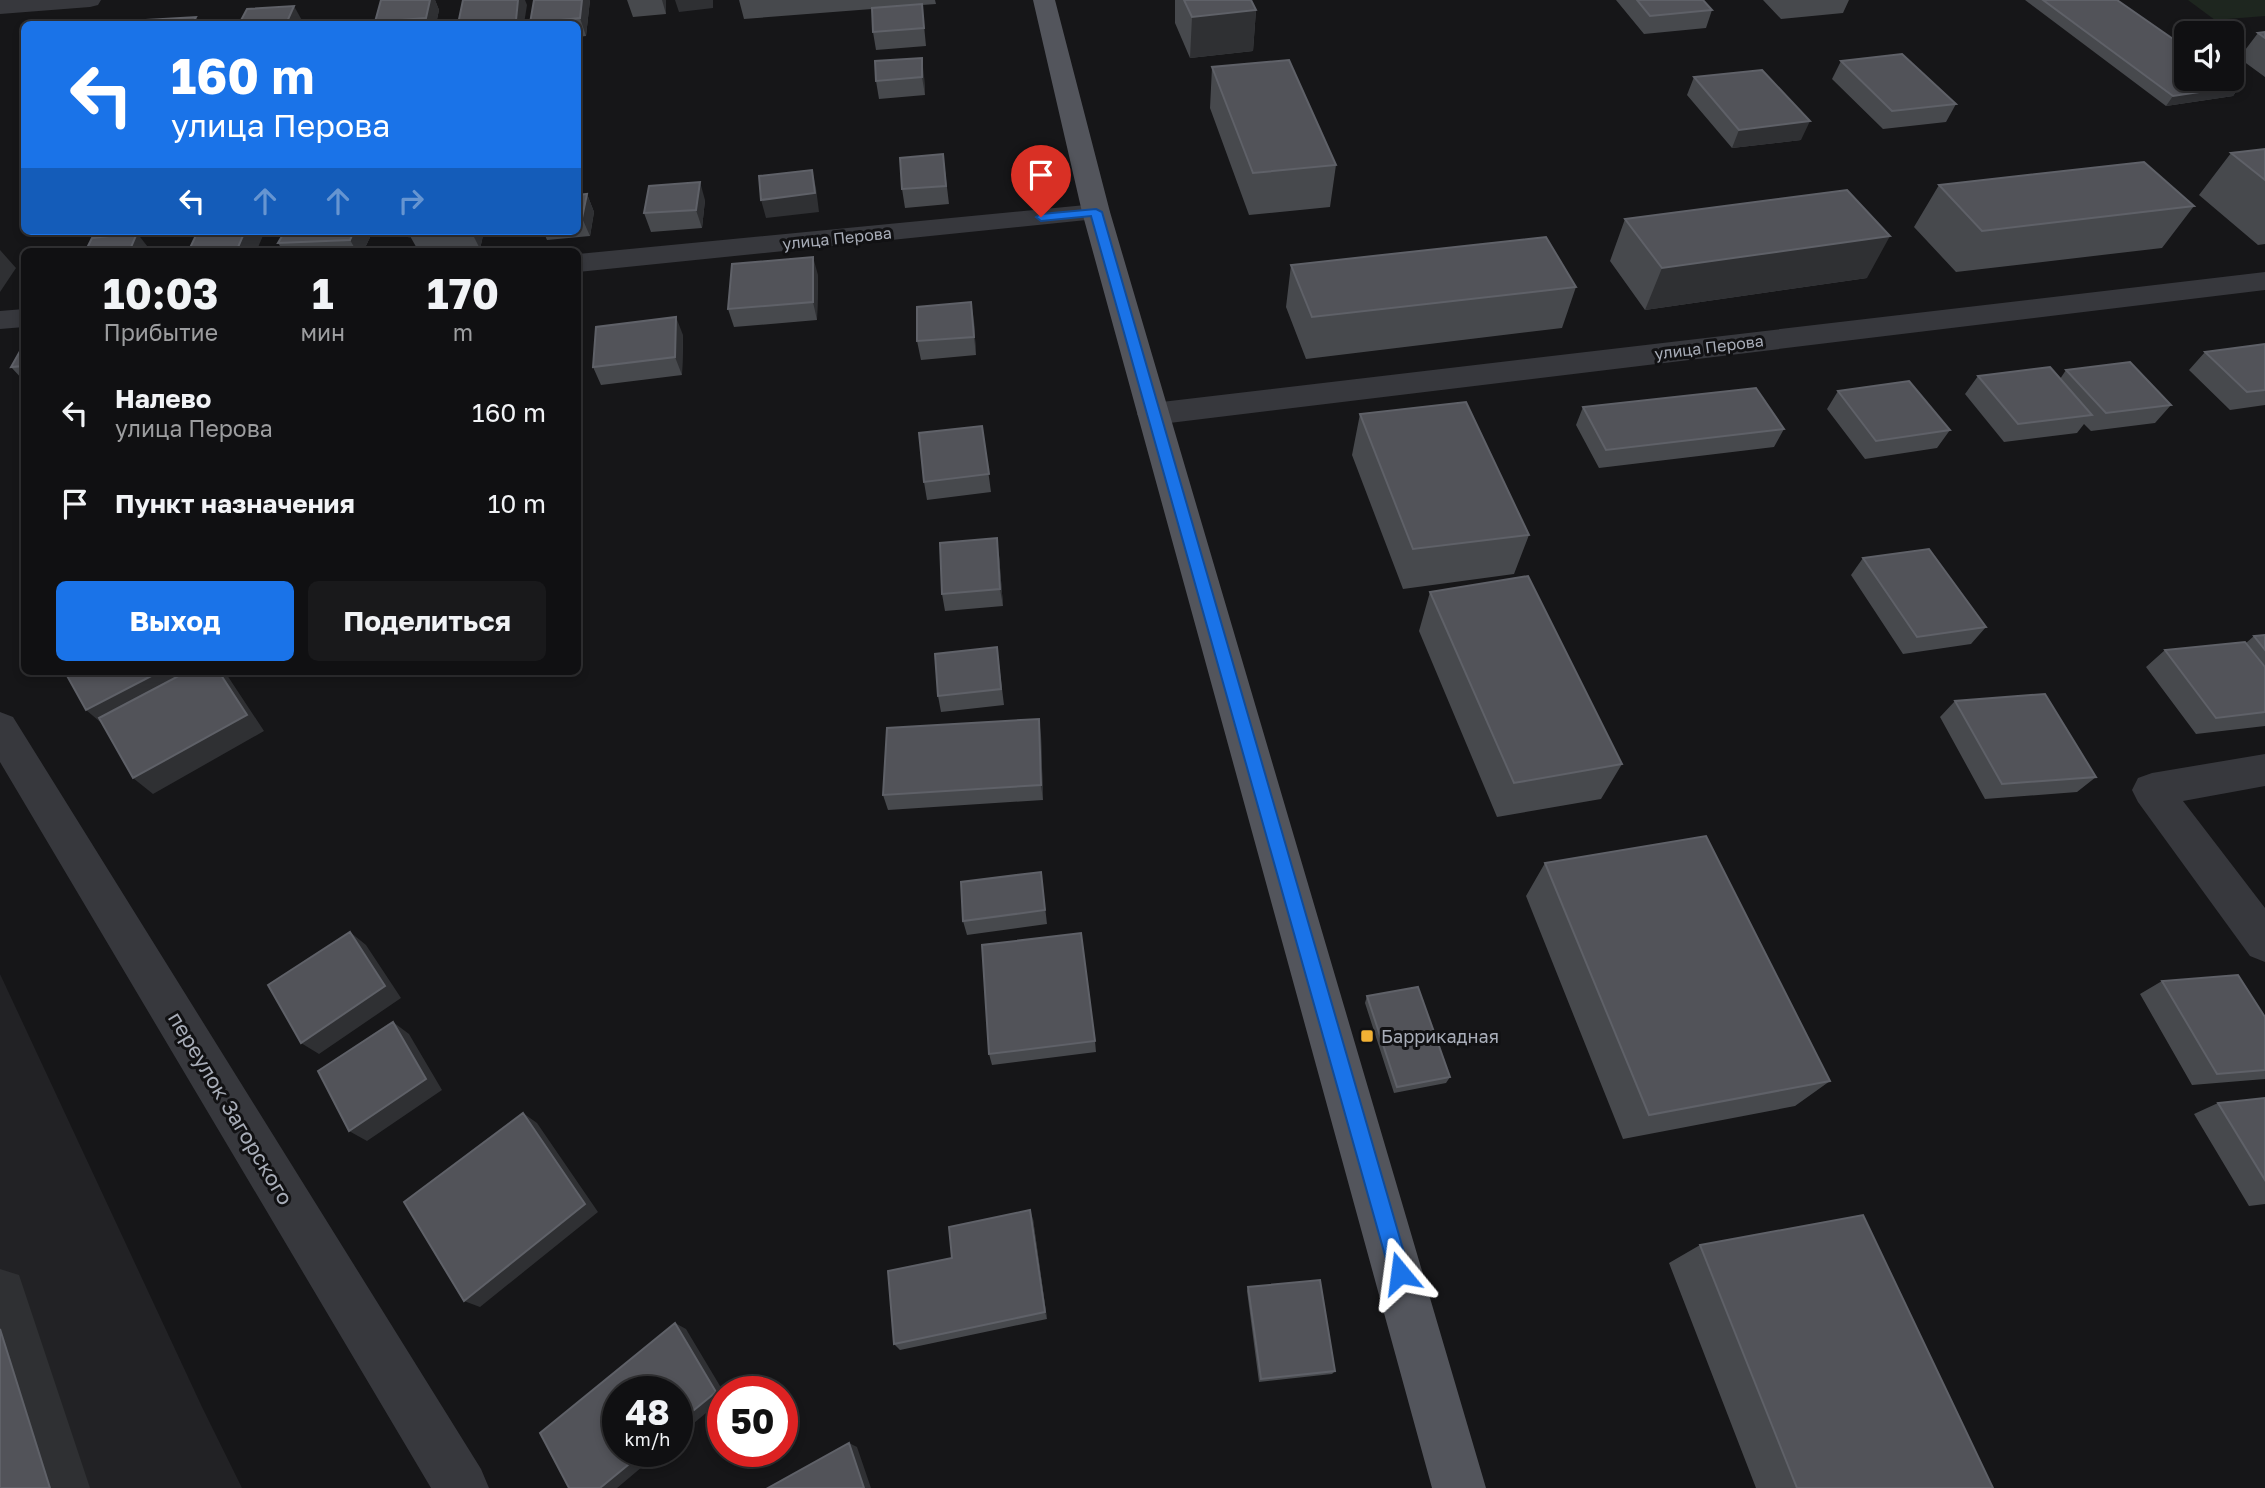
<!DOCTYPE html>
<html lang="ru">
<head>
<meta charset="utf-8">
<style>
  body { margin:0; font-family:"Golos Text",sans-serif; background:#19191b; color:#f1f3f6; height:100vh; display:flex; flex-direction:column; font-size:26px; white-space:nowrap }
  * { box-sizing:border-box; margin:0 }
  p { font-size:23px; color:#9c9d9f }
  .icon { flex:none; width:38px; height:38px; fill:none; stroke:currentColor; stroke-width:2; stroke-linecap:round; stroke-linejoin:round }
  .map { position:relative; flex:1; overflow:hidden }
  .panel { position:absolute; left:21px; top:248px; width:560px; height:427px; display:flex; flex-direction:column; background:#101012; border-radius:10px; box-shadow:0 4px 10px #0003,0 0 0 2px #303032 }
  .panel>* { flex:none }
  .top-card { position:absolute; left:21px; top:21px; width:560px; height:214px; border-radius:10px; box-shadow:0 4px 10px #0003,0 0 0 2px #303032; background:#1a73e8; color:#fff; overflow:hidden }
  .controls { position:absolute; left:2174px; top:21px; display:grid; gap:14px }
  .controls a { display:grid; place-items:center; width:70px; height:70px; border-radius:10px; background:#101012; box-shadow:0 4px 10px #0003,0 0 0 2px #303032; font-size:35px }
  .speed { position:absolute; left:602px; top:1376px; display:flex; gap:14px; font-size:35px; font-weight:700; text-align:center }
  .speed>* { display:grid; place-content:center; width:91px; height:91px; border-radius:50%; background:#101012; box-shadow:0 4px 10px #0003,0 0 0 2px #303032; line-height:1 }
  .speed small { font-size:18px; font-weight:400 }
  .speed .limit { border:10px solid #d22; background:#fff; color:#111 }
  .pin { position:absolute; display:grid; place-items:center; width:60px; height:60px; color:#fff; margin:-72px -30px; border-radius:50% 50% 50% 0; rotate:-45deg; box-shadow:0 0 7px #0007 }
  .pin .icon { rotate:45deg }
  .me { position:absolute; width:77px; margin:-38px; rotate:344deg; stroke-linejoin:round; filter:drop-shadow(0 0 5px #0008) }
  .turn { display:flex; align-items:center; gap:24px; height:147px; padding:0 35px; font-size:32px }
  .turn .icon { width:91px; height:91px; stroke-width:2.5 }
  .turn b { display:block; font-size:49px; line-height:60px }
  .lanes { display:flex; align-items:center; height:66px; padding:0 35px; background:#0003; justify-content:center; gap:35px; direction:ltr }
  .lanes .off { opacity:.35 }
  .eta { display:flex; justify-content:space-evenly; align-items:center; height:119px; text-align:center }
  .eta b { font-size:42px; font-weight:700; line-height:49px }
  .action { display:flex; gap:14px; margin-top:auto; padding:14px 35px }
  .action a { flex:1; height:80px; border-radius:10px; background:#1a73e8; color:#fff; font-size:28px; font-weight:700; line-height:80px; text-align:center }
  .action a+a { background:#19191b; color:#f1f3f6 }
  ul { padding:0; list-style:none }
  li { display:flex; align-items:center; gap:21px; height:91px; padding:0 35px }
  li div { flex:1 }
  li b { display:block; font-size:26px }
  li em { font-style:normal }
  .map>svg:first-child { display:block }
</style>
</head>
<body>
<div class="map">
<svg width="2265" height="1488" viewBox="0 0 2265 1488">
  <rect width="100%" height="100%" fill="#161618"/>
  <path fill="#222225" d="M0,974L202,1407L242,1488H0Z"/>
  <path fill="#1e261f" d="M2188,0H2265V16L2215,20Z"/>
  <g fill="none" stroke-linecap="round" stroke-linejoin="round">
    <path fill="#37383d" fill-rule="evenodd" d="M0,0H101L98,5L90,7L0,14Z
      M1096,204L1106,206L1110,212L1106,218L578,272V254Z
      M2265,272V290L1153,425L1142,422L1137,414L1142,406L1153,403Z
      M24,309V327L0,329V311Z
      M0,712L13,717L481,1469L489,1488H431L0,762Z
      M2265,754V786L2183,801L2265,908V962L2250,956L2138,802L2132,790L2138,778L2152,773Z"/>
    <path fill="#53555c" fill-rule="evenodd" d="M1033,0H1055L1110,212L1486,1488H1432L1082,212Z"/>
  </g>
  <path fill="#47494d" d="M381,0H435L439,10L436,24H376L375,22Z
    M590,0L586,36L578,37V24H531L530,23Z
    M627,0H666V14L633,17Z
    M739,0H935L936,4L922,5L926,46L876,50L873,32L872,9L744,19Z
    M1175,0H1251L1256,10L1253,51L1190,58L1175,23Z
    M1616,0H1703L1712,10L1706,28L1644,34Z
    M1763,0H1849L1843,13L1781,19Z
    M2025,0H2117L2240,86L2233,96L2166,106Z
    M2265,32V77L2239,58L2258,33Z
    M1841,61L1956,104L1946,122L1883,129L1832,79Z
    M1212,67L1336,165L1330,207L1249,215L1210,108Z
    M924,76L925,95L879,99L876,81Z
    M1694,77L1801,140L1732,148L1687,95Z
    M2265,149V244L2258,245L2199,195L2231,153Z
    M943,154L949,204L905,208L902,189Z
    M1939,185L2194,206L2162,248L1956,272L1914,227Z
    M587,194L594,212L590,236L547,240L543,231H578V195Z
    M705,200L702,228L651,232L644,213Z
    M1625,219L1867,278L1645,310L1610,261Z
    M373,231L363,252H284L278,243Z
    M412,231H484L480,249L446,252H419L410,236Z
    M1291,265L1576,287L1562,328L1306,359L1286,307Z
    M818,275L817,320L734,327L728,309Z
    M974,321L976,355L921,360L917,341Z
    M683,335L682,375L601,385L593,367Z
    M24,344V381L11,367Z
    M2265,344V405L2230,410L2189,370L2205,352Z
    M2066,370L2171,405L2155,423L2091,431L2084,424L2077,433L2004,442L1965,394L1978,376L2060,379Z
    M1838,391L1950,430L1937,448L1865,459L1827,409Z
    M1583,407L1784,429L1774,447L1599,468L1576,425Z
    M1360,414L1529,535L1514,574L1403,589L1352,455Z
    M982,426L991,492L927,500L924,482Z
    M999,555L1003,606L945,611L942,594Z
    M1863,558L1986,627L1971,644L1903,654L1851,575Z
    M1430,592L1622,764L1601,799L1497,817L1419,631Z
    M2265,635V726L2196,734L2146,667L2165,650L2246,643L2254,636Z
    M999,664L1004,705L941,712L938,696Z
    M1955,701L2096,777L2077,792L1985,799L1940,717Z
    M1041,735L1043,800L888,810L883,795Z
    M1545,863L1830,1081L1795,1106L1623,1139L1526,896Z
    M1041,872L1047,924L967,935L963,921Z
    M2162,981L2265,1017V1079L2192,1085L2140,994Z
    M1367,996L1450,1077L1446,1083L1394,1093L1365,1003Z
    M1095,1041L1096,1052L992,1065L989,1054Z
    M2265,1098V1204L2249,1206L2194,1114L2218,1103Z
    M1033,1219L1047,1319L900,1350L894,1344L952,1258Z
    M1700,1245L1993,1488H1756L1669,1263Z
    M1248,1287L1335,1371L1332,1374L1259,1382L1247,1291Z"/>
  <path fill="#2f3033" d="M430,0H435L439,10L436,24H429L426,18Z
    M518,0H525L527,5L524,24H470Z
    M582,0H590L586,36L580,18Z
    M662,0H666V14Z
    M675,0H713V8L679,12Z
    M294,6L304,24H286Z
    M1256,10L1253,51L1190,58L1192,17Z
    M196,17L201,24H192Z
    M922,58L924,76L925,95L922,77Z
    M2240,86L2233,96L2166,106L2173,96Z
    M1810,121L1801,140L1732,148L1739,130Z
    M812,170L816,188L819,212L766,218L761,200Z
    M700,182L705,200L702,228L696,210Z
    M587,194L594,212L590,236L582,218Z
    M245,231H265L256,252H236Z
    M354,231H373L363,252H357L350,240Z
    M471,231H484L480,249Z
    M137,233L151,251V252H129Z
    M1890,236L1867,278L1645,310L1662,268Z
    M0,250L16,268L0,292Z
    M813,257L818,275L817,320L813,302Z
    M971,302L974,321L976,355L974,337Z
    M676,317L683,335L682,375L675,357Z
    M997,538L999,555L1003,606L1000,589Z
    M159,672H204L105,726L86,710Z
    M219,672H224L227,675L264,731L153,794L133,778Z
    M1039,719L1041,735L1043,800L1041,785Z
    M350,932L366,945L401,998L319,1054L301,1043Z
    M393,1022L409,1034L442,1090L367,1141L349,1131Z
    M523,1113L537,1123L598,1212L480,1307L464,1301Z
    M1030,1210L1033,1219L1047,1319L1045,1312Z
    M0,1269L19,1275L90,1488H50L0,1329Z
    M675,1323L686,1329L723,1391V1399L677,1437Z
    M849,1443L857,1447L871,1488H864Z
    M645,1451H661L617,1488H600Z"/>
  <path fill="#525359" stroke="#5f6168" stroke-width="2" d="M381,0H430L426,18L375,22Z
    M463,0H518L516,20L470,24H458Z
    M534,0H582L580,18L530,23Z
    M1184,0H1251L1256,10L1192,17Z
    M1637,0H1703L1712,10L1650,16Z
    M2043,0H2117L2186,48V79H2229L2240,86L2173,96Z
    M922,4L924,28L873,32L872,8Z
    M294,6L286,24H239L247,9Z
    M196,17L192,24H144L146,20Z
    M2265,32V38L2258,33Z
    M1902,54L1956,104L1892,111L1841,61Z
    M922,58V77L876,81L875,61Z
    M1289,60L1336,165L1253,173L1212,67Z
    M1762,70L1810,121L1739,130L1694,77Z
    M2265,149V180L2231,153Z
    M943,154L946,186L902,189L900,158Z
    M2144,162L2194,206L1982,231L1939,185Z
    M812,170L815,193L761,200L759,176Z
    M700,182L696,210L644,213L649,186Z
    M1847,190L1890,236L1662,268L1625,219Z
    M587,194L582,218H578V195Z
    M198,231H245L236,252H188Z
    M285,231H354L350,240L278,243Z
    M412,231H464L410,236Z
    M137,233L129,252H85L92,238Z
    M1546,237L1576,287L1312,317L1291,265Z
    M813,257V302L728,309L732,264Z
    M971,302L974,337L917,341V307Z
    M676,317L675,357L593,367L596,327Z
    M24,344V366L11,367Z
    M2265,344V390L2247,392L2205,352Z
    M2130,362L2171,405L2106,413L2066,370Z
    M2050,367L2092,415L2018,424L1978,376Z
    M1909,381L1950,430L1876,441L1838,391Z
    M1756,388L1784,429L1606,450L1583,407Z
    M1466,402L1529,535L1413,549L1360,414Z
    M982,426L989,474L924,482L919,433Z
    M997,538L1000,589L942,594L940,543Z
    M1929,549L1986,627L1917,637L1863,558Z
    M1528,576L1622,764L1514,783L1430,592Z
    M2265,635V650L2254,636Z
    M2245,642L2265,667V712L2216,718L2165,650Z
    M997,647L1001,689L938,696L935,654Z
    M70,672H159L86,710L66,674Z
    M186,672H219L247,715L133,778L99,718Z
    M2045,694L2096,777L2002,784L1955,701Z
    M1039,719L1041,785L883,795L887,728Z
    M1706,836L1830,1081L1649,1115L1545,863Z
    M1041,872L1045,910L963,921L961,882Z
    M350,932L385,986L301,1043L268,985Z
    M1081,933L1095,1041L989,1054L982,945Z
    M2238,975L2265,1017V1070L2217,1074L2162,981Z
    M1418,987L1450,1077L1397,1087L1367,996Z
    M393,1022L426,1079L349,1131L318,1071Z
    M2265,1098V1180L2218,1103Z
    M523,1113L585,1204L464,1301L404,1202Z
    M1030,1210L1045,1312L894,1344L888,1271L952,1258L949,1227Z
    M1863,1215L1993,1488H1797L1700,1245Z
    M1320,1280L1335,1371L1261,1379L1248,1287Z
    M675,1323L716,1392L677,1424V1391H618V1451H645L600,1488H569L540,1433Z
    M0,1329L50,1488H0Z
    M849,1443L864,1488H768Z"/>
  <path fill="#1a73e8" stroke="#114b97" stroke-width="2" d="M1096,209L1102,212L1410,1273L1407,1280L1400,1283L1393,1280L1390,1273L1091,216L1041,221L1036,217L1041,214Z"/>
  <rect fill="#f2b134" stroke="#111113" stroke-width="2.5" x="1360" y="1029" width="14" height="14" rx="3.5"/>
  <g text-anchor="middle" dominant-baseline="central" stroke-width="6" stroke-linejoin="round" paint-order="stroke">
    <g font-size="16" fill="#a8adb8" stroke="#111113">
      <text transform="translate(837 238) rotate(-6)">улица Перова</text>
      <text transform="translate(1709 347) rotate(-7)">улица Перова</text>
    </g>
    <g font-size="18" fill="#a8adb8" stroke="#111113" text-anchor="start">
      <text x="1381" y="1036">Баррикадная</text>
    </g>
    <g font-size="21" fill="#a8adb8" stroke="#111113">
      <text transform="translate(231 1108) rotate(59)">переулок Загорского</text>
    </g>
  </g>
</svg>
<div class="controls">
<a><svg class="icon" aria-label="sound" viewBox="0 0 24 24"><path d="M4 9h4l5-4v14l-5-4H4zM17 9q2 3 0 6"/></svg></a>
</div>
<div class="speed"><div>48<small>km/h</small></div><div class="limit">50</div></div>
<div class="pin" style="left:1041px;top:217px;background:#d93025"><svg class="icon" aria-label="arrive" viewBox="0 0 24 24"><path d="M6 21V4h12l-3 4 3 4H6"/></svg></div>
<svg class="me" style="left:1400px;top:1273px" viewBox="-20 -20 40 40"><path d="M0-17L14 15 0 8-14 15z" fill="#1a73e8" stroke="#fff" stroke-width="4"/></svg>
<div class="top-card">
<div class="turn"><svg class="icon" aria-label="left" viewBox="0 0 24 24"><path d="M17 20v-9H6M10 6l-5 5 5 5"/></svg><div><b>160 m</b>улица Перова</div></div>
<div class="lanes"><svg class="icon" aria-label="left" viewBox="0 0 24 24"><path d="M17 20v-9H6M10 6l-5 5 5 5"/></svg><svg class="icon off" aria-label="ahead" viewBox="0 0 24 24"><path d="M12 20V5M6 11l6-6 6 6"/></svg><svg class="icon off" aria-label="ahead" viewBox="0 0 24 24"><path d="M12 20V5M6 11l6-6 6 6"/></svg><svg class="icon off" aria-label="right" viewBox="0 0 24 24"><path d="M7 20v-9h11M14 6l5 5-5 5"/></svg></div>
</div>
<section class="panel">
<div class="eta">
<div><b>10:03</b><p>Прибытие</p></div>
<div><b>1</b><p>мин</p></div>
<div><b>170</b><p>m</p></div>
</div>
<ul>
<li><svg class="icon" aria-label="left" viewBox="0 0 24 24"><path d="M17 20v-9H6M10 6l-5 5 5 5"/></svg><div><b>Налево</b><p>улица Перова</p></div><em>160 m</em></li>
<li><svg class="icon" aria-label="arrive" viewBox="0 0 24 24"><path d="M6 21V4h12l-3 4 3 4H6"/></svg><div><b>Пункт назначения</b></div><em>10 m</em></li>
</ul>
<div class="action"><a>Выход</a><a>Поделиться</a></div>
</section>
</div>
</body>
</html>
